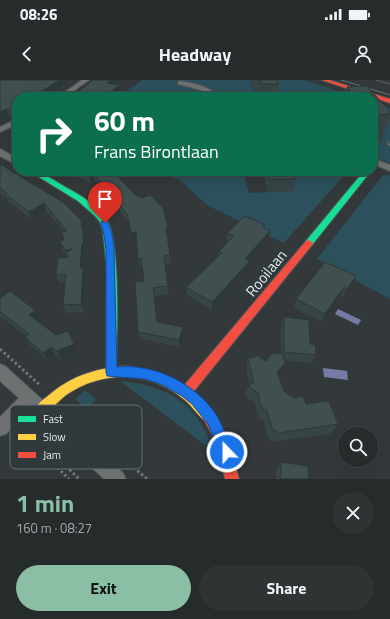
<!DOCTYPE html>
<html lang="en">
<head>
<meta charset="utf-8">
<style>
  body { margin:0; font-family:"Titillium Web",sans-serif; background:#2e3334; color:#f1f3f6; height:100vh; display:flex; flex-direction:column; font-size:15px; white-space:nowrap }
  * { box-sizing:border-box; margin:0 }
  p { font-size:13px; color:#a4a7a9 }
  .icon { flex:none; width:22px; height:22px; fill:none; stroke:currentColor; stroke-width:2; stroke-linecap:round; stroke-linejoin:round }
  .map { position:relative; height:399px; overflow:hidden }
  .panel { display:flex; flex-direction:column; background:#262b2c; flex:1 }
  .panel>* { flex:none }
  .guide { position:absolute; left:12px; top:12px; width:366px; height:84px; border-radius:16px; box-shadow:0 4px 16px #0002,0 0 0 1px #424748; background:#0b6e4f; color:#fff; overflow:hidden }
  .buttons { position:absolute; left:338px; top:347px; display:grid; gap:8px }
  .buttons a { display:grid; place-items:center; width:40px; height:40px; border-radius:50%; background:#262b2c; box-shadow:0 4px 16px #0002,0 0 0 1px #424748; font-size:20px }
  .pin { position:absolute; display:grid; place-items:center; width:34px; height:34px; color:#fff; margin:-41px -17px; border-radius:50% 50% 50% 0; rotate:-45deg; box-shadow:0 0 4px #0007 }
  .pin .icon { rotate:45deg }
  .me { position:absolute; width:44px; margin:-22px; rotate:338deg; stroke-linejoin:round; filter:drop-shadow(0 0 3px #0008) }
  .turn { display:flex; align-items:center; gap:14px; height:84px; padding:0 16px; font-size:18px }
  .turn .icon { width:52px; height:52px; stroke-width:2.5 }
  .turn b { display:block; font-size:28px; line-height:34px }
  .round { display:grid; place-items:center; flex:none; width:42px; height:42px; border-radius:21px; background:#2e3334 }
  .summary { display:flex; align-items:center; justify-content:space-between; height:68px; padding:0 16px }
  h1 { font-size:24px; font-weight:700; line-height:30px; color:#8abfa5 }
  .button { display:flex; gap:8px; margin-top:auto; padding:8px 16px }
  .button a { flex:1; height:46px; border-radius:24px; background:#8abfa5; color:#111; font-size:16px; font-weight:700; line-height:46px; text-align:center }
  .button a+a { background:#2e3334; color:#f1f3f6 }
  .status { display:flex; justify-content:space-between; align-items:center; height:28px; padding:0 20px; background:#262b2c; direction:ltr }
  .status svg { height:11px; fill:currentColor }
  header { display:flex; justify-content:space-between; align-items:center; height:52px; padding:0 16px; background:#262b2c; font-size:18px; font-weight:700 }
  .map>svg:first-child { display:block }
</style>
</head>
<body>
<div class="status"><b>08:26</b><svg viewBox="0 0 49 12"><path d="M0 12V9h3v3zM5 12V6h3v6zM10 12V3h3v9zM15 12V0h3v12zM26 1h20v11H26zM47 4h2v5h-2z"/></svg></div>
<header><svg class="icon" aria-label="back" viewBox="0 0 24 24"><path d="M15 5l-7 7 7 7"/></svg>Headway<svg class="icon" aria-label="person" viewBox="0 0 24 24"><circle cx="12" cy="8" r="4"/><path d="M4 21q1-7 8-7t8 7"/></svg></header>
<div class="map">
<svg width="390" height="399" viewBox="0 0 390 399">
  <rect width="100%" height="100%" fill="#33393a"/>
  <path fill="#2c505c" d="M142,0H251H250L256,17H118Z
    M266,0H304L357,17H274Z
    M373,22L390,28V83L373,76Z
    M153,91H243L249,113L292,111L285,91H348L284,163L207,125L180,100Z
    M383,95H390V219L317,179Z
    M120,301C170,306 198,324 214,372Z
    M85,310L96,319L86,329L75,319Z"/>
  <path fill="#747ba5" d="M338,229L361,240L358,245L335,234Z
    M323,288L347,291L348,300L324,297Z"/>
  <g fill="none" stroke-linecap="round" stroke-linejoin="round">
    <g stroke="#505556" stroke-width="2">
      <path id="street" d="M82,0H89L65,17H58Z
        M180,1C194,4 209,5 218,17H211L201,10L178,4V2Z
        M17,39V44L0,52V47Z
        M0,69L17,78V85L0,76Z
        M373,78L390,85V91L373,84Z
        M0,284L5,286L123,393L126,399H104L30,329L6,354L0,356V337L19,318L0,301Z"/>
    </g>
    <g stroke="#505556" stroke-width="2">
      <path id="fast" d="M29,91C42,91 55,101 67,108C82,116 98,126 107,140C121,163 117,262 116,292L115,296L111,297L107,296L106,292L107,190L103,152L100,142L95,136L78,121Z
        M364,91H371L312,165H306L305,163L306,161Z"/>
    </g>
    <g stroke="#505556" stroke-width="2">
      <path id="slow" d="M127,286C157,291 181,299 202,321C207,326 211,330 214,336L212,340L208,342C199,338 193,327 186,321C180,316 172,310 166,307C134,290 95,295 66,315C58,321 52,330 42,334L38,332L36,328C39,322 44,319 49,315C73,295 97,288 127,286Z"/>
    </g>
    <g stroke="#505556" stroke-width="2">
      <path id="jam" d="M322,0H329L390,19V23Z
        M309,160L313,163L312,165L190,316L186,317L182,316L180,312L182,308L306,161Z
        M208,330C224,337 235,383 239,399H225L215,360L202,336L204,332Z"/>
    </g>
    <path stroke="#707576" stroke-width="1.5" stroke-dasharray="1 1" stroke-linecap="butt" d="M376,0L390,4
      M388,61L389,65"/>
    <path stroke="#707576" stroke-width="2" stroke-dasharray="1.5 1.5" stroke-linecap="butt" d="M389,64L390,67"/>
    <path stroke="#707576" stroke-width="3" stroke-dasharray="2.5 2.5" stroke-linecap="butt" d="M0,269L41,306
      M66,328L147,399
      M23,344L79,399
      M18,349L69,399"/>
    <use href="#street" fill="#6d7172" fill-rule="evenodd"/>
    <use href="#fast" fill="#16e098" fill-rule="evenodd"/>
    <use href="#slow" fill="#ffcf43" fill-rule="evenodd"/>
    <use href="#jam" fill="#f24e42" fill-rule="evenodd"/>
    <path stroke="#6a6f70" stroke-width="1" d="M341,0L390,15"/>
  </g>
  <path fill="#374546" d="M0,0H72L45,17H17V38L9,36L0,40Z
    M250,0H277L279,4L277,17H256Z
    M367,6L390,32V39L382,59H373V17H344L347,7Z
    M0,84L83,148L86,171L84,172L83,189L85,195L84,232L66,233L63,225L65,202L59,203L56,195L67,177L62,169L60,161L64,160V152L46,131L32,140L9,122L8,119L0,114Z
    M74,91H112L168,148V156H167L170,175L171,183L165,184L169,214L154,216L157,242L183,247V255L180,267L140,259L138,252L144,201L142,186L139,187L136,160L133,161L129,142L95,101L91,103L79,97L78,93Z
    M262,91H292L296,99L293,111L268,112Z
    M264,148L270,151L268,159L250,181L248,190L212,230L187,215L186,207L218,176L219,171L228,162L227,161V153Z
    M356,196L352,204L343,217L340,216L322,242L294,228L296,219Z
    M0,218L35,230L39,239L37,240L56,255L68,251L77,272L61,279L55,275L48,281L30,265L25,257L26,256L0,236Z
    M284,237L310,264L316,275L312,283L284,280L285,283L281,294L279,296L284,311L338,344L332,353L274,362L268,358L264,341L258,337L255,323L245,316L248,306L250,305L246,289L248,278L266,281L281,273V245Z
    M281,382L309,399H276V390Z"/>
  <path fill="#2d3839" d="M60,0H72L45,17H32Z
    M111,0H120L108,10L107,3Z
    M119,5L120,12L114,17H102Z
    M6,29L9,36L0,40V32Z
    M93,93L95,101L91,103L89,96Z
    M44,123L46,131L32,140L29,132Z
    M81,140L83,148L86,171L84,172L83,189L85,195L84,232L81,224L80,188Z
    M166,148H168V156H166Z
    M270,151L268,159L247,184L250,181L248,190L212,230V222L245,179Z
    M136,152L137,160L133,161L131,153Z
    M72,169L66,173L68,178L65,170Z
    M356,196L352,204L343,217L347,209Z
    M344,207L340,216L322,242L325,234Z
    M35,230L39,239L34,243L29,235Z
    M183,247V255L180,267L179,260Z
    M74,264L77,272L61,279L57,271Z
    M51,267L55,275L48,281L43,273Z
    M285,283L281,294L274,303L277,292Z"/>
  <path fill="#405051" stroke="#2d3839" d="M0,0H60L32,17H17V32L6,29L0,32Z
    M93,0H111L107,3L119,5L109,13L102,17H71Z
    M259,0H277L279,4H261Z
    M367,6L390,32V34L373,35V17H356L347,7Z
    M175,16H194L195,17H175Z
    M0,84L64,123L81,140L84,163L82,164L80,188L83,187L81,224L63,225L66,194L56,195L58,178L68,177L66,173L72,169L65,170L60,161L64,160L62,152L67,151L44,123L29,132L5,114L7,113L0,108Z
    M81,91H112L138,117L141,116L142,118L150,115L163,128L168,148H166L170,175L164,176L168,206L153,208L157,242L183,247L179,260L138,252L135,202L144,201L141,178L138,179L136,152L131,153L127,134L93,93L89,96Z
    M267,91H292L296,99H270Z
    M245,136L265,145L263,147L270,151L245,179L250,181L212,222L186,207L222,173L219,171L234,156L227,153Z
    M325,182L356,196L347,209L344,207L325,234L296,219Z
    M10,211L35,230L29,235L56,255L68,251L74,264L57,271L51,267L43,273L25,257L29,254L0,232V218Z
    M284,237L309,240L310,264L315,265L316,275L284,272Z
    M282,273L285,283L277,292L284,311L294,318L303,316L306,324L329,321L338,344L278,353L272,349L267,331L261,327L258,313L248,306L254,302L248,278L258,276L266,281L271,274Z
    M281,382L308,386L309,399H281Z"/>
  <path fill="#1a73e8" stroke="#114b97" d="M102,141H107C112,150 113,160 114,170L117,287C154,283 197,304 217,336C223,347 228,360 233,372L231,377L227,379L222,377L208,344L192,324L182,316L163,305L145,299L107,296L106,292V170L104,155L101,143Z"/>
  <g text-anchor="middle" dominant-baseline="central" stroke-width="4" stroke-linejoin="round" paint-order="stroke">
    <g font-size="15" fill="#e3eaec" stroke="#303a3d">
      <text transform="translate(266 193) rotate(-51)">Rooilaan</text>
    </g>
  </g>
  <rect x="10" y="325" width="132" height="64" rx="6" fill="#303a3d" stroke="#666f72" stroke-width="1"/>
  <rect x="18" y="336" width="18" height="6" fill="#16e098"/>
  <rect x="18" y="354" width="18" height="6" fill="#ffcf43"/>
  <rect x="18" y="372" width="18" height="6" fill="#f24e42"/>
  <g font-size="11" fill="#e3eaec">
    <text x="43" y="343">Fast</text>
    <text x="43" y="361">Slow</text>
    <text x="43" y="379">Jam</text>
  </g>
</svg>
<div class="buttons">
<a><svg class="icon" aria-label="search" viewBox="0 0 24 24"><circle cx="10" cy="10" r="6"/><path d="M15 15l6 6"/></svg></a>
</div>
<div class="pin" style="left:105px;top:143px;background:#d93025"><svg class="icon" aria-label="arrive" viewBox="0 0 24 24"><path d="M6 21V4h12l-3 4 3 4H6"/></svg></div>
<svg class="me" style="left:227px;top:372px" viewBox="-20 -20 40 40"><circle r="17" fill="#1a73e8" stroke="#fff" stroke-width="3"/><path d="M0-11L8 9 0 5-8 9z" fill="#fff"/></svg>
<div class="guide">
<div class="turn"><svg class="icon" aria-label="right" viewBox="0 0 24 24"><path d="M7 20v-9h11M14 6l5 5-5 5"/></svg><div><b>60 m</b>Frans Birontlaan</div></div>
</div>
</div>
<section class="panel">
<div class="summary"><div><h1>1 min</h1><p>160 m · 08:27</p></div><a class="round"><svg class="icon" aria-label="close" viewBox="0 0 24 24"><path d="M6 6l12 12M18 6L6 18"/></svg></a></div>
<div class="button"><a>Exit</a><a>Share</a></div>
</section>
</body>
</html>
